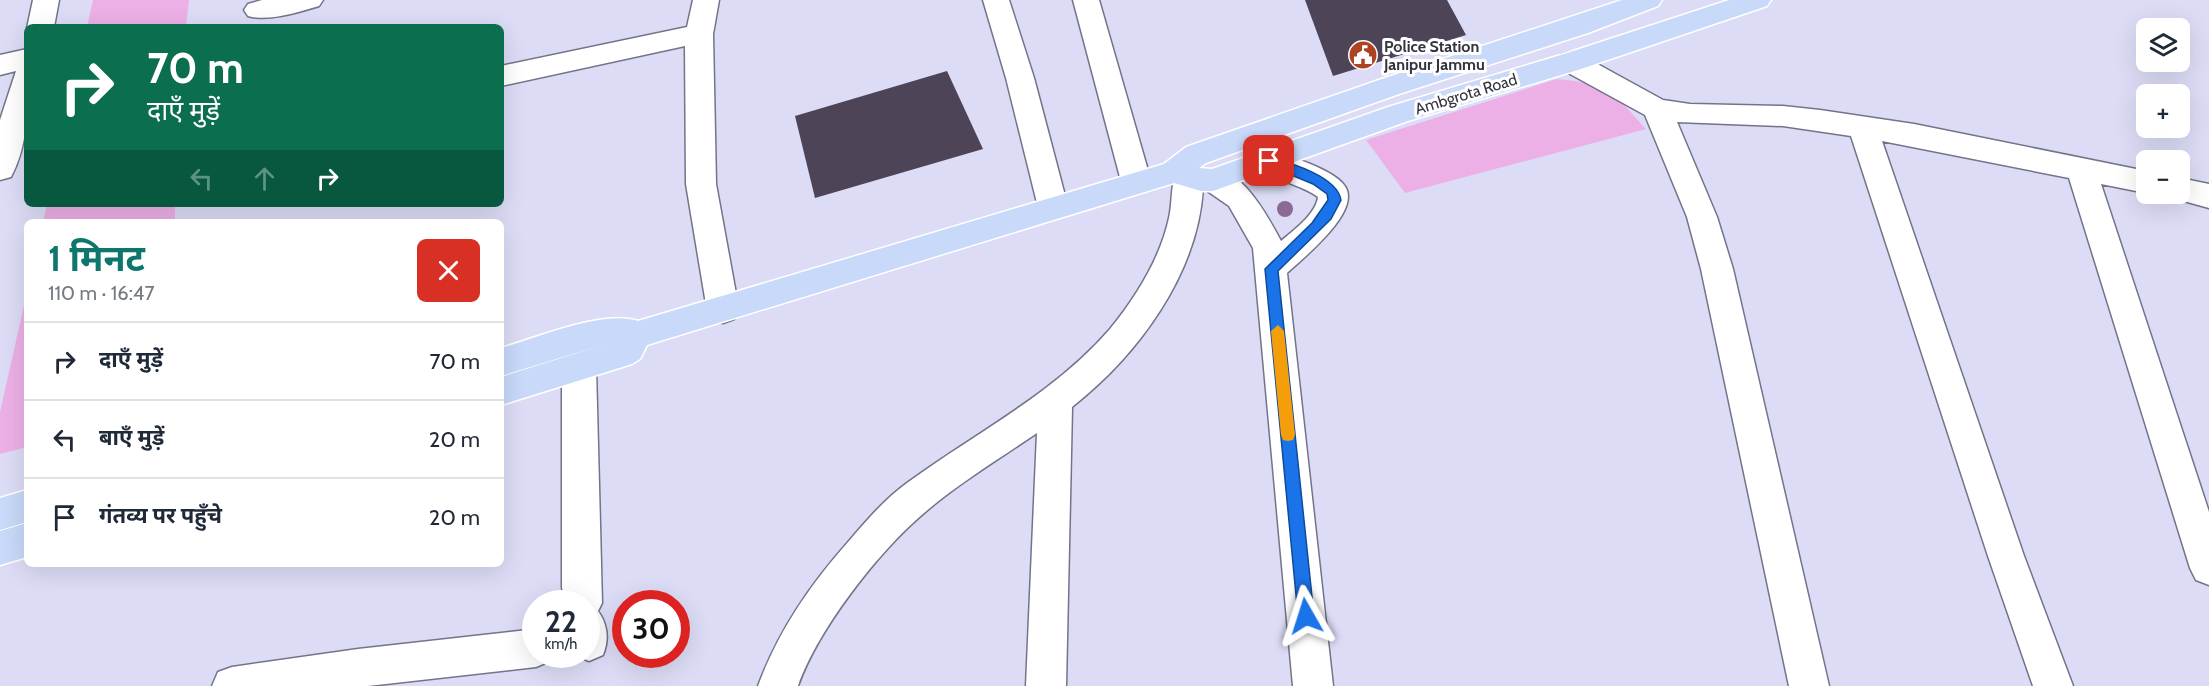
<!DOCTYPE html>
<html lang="hi">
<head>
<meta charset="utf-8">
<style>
  body { margin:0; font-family:Cabin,"Noto Sans Devanagari",sans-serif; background:#f2f2f3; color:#1f2937; height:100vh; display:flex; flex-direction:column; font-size:22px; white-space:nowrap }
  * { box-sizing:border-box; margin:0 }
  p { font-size:20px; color:#747a83 }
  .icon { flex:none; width:33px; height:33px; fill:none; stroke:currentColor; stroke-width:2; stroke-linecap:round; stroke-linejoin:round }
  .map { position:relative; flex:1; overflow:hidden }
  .side { position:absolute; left:24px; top:219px; width:480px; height:348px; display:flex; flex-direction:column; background:#fff; border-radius:9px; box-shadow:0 6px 24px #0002 }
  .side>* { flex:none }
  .guide { position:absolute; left:24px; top:24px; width:480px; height:183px; border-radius:9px; box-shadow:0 6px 24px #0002; background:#0b6e4f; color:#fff; overflow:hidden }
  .tools { position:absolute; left:2136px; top:18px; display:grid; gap:12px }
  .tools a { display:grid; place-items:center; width:54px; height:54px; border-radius:9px; background:#fff; box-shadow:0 6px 24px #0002; font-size:30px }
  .speed { position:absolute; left:522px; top:590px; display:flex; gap:12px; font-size:30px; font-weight:700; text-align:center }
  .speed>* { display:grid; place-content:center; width:78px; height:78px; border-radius:50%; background:#fff; box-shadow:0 6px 24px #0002; line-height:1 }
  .speed small { font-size:15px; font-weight:400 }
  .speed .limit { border:9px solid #d22; background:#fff; color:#111 }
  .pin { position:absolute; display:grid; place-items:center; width:51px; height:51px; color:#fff; margin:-26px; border-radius:12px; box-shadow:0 3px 9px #0006 }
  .me { position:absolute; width:66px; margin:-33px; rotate:354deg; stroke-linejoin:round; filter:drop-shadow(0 0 4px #0008) }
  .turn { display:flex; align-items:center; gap:21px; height:126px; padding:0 24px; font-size:27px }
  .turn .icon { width:78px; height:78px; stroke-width:2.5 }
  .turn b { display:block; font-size:42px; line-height:51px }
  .lanes { display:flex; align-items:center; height:57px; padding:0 24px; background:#0003; justify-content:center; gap:30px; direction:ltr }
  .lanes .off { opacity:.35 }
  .round { display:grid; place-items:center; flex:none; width:63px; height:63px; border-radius:9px; background:#f2f2f3 }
  .headline { display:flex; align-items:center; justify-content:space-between; height:102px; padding:0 24px }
  h1 { font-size:36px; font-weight:700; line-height:45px; color:#0f766e }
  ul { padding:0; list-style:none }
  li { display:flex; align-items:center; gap:18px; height:78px; padding:0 24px; border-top:2px solid #e0e1e3 }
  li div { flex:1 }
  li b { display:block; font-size:22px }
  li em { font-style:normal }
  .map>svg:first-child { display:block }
</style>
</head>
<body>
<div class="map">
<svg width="2209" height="686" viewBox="0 0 2209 686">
  <rect width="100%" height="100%" fill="#dcdcf6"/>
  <path fill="#ecb0e6" d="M93,0H189L186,27H87Z
    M1557,79C1609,84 1612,91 1646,129L1405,193L1366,140Z
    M47,204H175V222H43Z
    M27,292V447L0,454V412Z"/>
  <path fill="#4e4458" d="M1305,0H1447L1466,35L1333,76Z
    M947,71L983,149L815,198L795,116Z"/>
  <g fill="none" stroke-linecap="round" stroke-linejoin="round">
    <g stroke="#73738a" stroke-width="3">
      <path id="minor" d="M33,0H59L54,27L27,28Z
        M262,0H323L319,6C299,12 268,22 248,16L244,10L248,4Z
        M693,0H719L713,34L716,184L739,310L734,319L723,323L712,319L707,310L686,184L685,46L501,86V66L687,27Z
        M983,0H1009L1034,78L1068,207L1064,215L1053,219L1042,215L1038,207L1006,78Z
        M1073,0H1099L1151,181L1147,189L1136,192L1125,189L1121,181Z
        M27,49C27,92 32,138 11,177L0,180V120L16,71L0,75V55Z
        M1571,52L1581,55L1663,100L1690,104L1783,106L1820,110L1914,124L2146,171V193L2101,184L2209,512V585L2196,580L2190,568L2069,178L1882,141L2024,556L2073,686H2033L1988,556L1851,136L1783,126L1677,122L1717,217L1733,269L1829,686H1789L1701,269L1687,217L1645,115L1561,69L1557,62L1561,55Z
        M1269,150C1289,156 1332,169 1344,185C1364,210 1303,258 1287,273L1333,686H1293L1253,248L1229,206L1203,188C1198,274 1138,355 1072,407L1066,686H1026L1037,433C999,459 959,483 924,513C878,552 818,629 798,686H758C779,630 810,585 849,541C867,520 885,499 907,483C975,433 1054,394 1110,329C1136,297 1160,259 1169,218C1173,201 1170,184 1178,169L1189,166L1200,169L1202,173C1236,155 1268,217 1281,241C1294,230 1316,214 1318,197C1301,184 1263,178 1254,161L1259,153Z
        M2180,178L2209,184V208L2169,197L2167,194H2180Z
        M579,353L591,357L596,367L602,603L598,611C608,625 609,640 603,655L589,661L572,654H586V603H564L562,587V367L567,357Z
        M536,629V654H553L550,661L536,667L368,686H212L218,672L232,667L358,649Z"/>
    </g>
    <g stroke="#fff" stroke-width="3">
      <path id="major" d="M1622,0H1662L1658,6L1588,33L1399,94L1206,163L1199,168L1212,169L1388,107L1561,55L1729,0H1771L1767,6L1581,69L1408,121L1213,191H1201L1174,183L647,345L640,359L632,364L501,405V377L606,344L501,376V348C536,338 605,309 638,321L1164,164L1186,147L1379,80Z
        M27,490V522L0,530V498Z
        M27,523V557L0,565V531Z"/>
    </g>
    <use href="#minor" fill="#fff" fill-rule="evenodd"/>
    <use href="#major" fill="#c8d9f9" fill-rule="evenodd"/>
  </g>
  <circle fill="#8c6a96" cx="1285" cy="209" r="8"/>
  <path fill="#1a73e8" stroke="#114b97" stroke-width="1.5" d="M1269,157C1290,163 1337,176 1341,200L1331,219L1278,271L1314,616L1312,622L1306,624L1300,622L1298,616L1265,269L1312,223L1328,200L1327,194L1313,184L1265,164L1263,161Z"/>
  <path fill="#f59e0b" d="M1278,325L1284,331L1295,435L1293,440L1288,441L1283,440L1281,435L1271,331Z"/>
  <defs>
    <g id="civic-disc" transform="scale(1.5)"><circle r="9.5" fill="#ac4423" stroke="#fff"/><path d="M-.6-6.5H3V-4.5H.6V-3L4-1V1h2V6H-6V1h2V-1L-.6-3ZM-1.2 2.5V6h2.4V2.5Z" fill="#fff"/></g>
  </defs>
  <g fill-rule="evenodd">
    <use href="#civic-disc" x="1363" y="55"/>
  </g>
  <g text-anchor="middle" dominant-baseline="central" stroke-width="6" stroke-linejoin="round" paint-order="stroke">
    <g font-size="16" font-weight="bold" fill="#34343e" stroke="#fff" text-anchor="start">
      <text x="1384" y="46">Police Station<tspan x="1384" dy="18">Janipur Jammu</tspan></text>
    </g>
    <g font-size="16" fill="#34343e" stroke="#fff">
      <text transform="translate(1466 94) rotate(-17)">Ambgrota Road</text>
    </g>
  </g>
</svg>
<div class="tools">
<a><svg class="icon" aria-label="layers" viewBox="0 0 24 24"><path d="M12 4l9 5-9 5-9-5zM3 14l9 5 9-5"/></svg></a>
<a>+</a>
<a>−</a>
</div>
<div class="speed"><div>22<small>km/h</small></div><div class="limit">30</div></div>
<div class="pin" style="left:1269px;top:161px;background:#d93025"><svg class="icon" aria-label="arrive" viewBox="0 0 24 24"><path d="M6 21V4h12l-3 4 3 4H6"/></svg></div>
<svg class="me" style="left:1306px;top:616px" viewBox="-20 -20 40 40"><path d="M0-17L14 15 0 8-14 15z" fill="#1a73e8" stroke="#fff" stroke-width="4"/></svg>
<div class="guide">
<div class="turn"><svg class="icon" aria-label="right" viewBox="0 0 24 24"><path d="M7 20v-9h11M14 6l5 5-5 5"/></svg><div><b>70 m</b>दाएँ मुड़ें</div></div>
<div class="lanes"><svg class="icon off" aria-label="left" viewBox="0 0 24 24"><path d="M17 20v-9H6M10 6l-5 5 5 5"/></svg><svg class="icon off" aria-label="ahead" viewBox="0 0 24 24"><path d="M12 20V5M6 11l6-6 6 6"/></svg><svg class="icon" aria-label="right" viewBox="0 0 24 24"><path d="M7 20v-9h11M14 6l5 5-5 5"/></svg></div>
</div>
<section class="side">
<div class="headline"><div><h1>1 मिनट</h1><p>110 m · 16:47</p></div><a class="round" style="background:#d93025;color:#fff"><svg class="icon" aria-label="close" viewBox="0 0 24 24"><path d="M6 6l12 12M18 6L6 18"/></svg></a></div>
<ul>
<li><svg class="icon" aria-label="right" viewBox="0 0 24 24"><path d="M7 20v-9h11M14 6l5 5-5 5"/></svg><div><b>दाएँ मुड़ें</b></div><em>70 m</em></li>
<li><svg class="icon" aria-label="left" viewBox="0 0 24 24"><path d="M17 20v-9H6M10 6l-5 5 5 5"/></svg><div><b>बाएँ मुड़ें</b></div><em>20 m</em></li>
<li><svg class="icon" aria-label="arrive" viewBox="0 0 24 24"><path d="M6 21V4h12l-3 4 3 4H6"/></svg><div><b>गंतव्य पर पहुँचे</b></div><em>20 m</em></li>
</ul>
</section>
</div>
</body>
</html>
